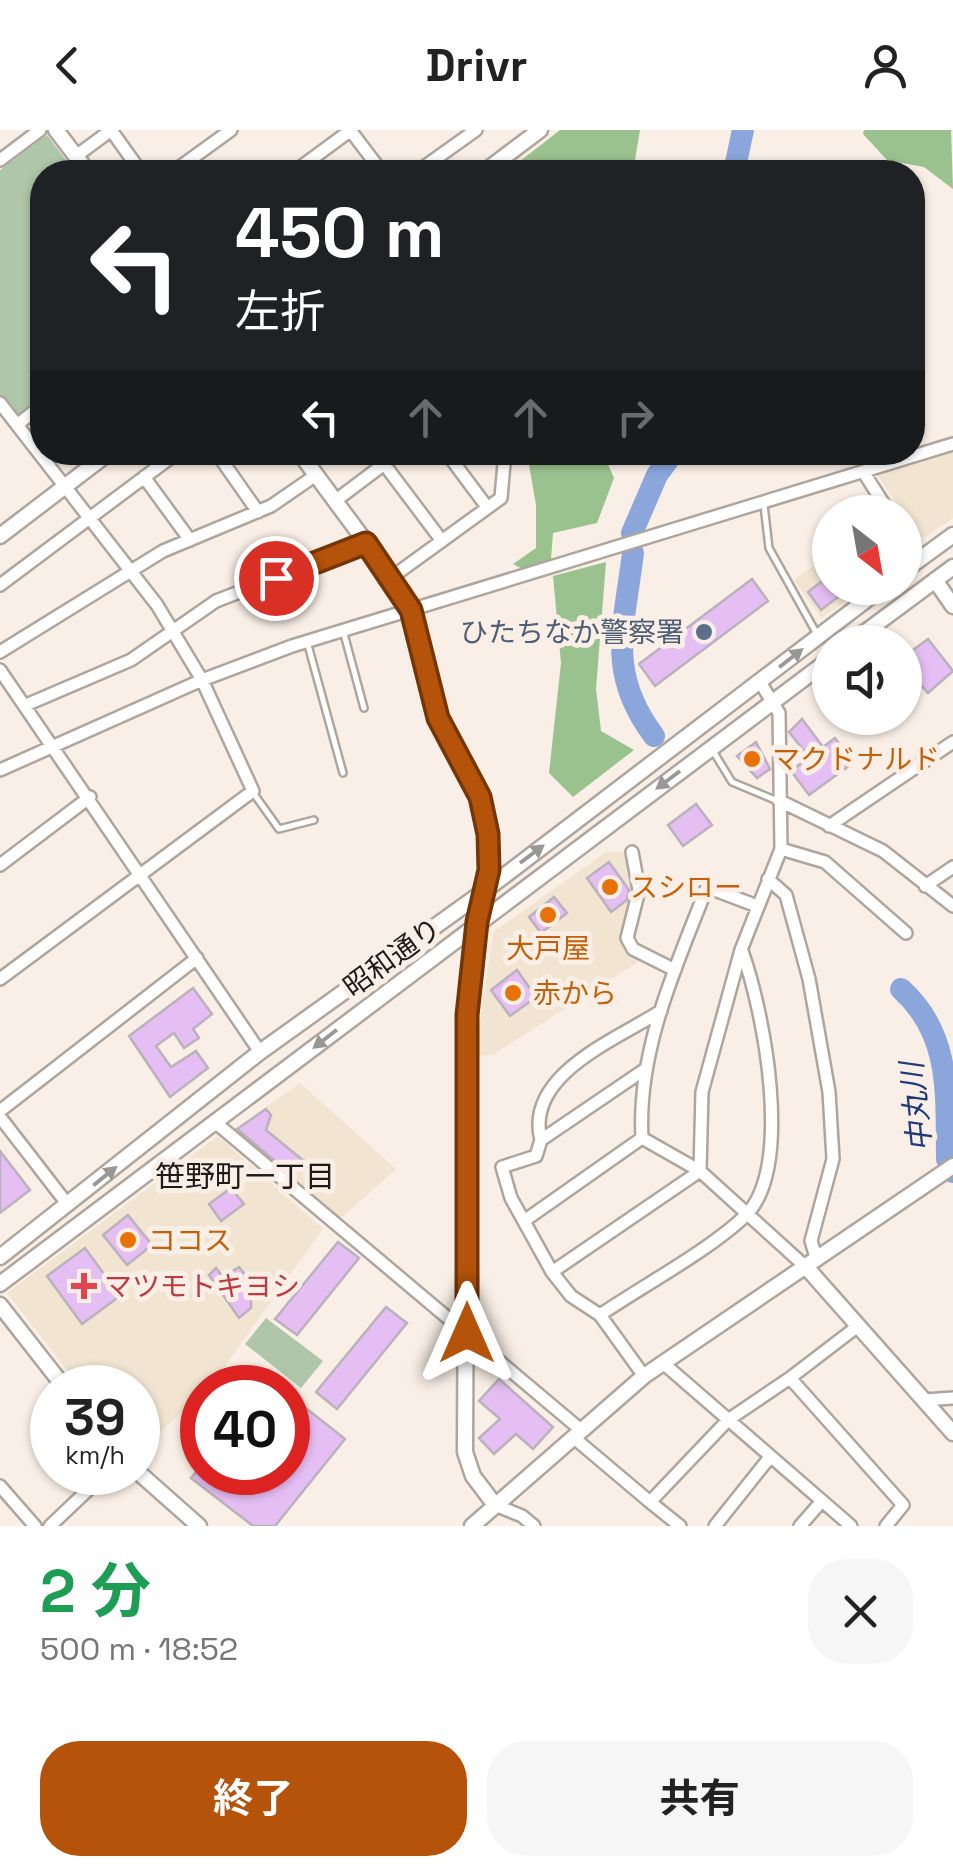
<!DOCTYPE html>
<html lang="ja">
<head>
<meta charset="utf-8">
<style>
  body { margin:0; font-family:"Space Grotesk","Noto Sans JP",sans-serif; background:#f6f6f6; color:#222; height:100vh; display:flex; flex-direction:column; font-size:38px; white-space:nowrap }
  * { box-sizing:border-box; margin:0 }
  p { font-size:32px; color:#767676 }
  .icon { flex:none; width:55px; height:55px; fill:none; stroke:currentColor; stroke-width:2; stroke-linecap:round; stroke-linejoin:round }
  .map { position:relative; height:1396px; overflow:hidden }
  .side { display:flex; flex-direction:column; background:#fff; flex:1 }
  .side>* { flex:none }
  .hud { position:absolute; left:30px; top:30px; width:895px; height:305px; border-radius:40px; box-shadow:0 2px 8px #0004; background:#202124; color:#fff; overflow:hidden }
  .needle { width:65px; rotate:149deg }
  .buttons { position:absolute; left:812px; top:365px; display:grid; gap:20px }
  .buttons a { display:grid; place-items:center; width:110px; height:110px; border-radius:50%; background:#fff; box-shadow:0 2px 8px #0004; font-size:50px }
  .speed { position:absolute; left:30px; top:1235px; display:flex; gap:20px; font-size:50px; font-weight:700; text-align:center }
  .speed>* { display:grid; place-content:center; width:130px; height:130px; border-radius:50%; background:#fff; box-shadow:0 2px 8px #0004; line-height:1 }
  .speed small { font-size:25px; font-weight:400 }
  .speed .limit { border:15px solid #d22; background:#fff; color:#111 }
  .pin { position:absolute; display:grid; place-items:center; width:85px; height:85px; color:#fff; margin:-42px; border:5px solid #fff; border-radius:50%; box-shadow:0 2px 10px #0007 }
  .me { position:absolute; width:110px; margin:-55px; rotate:0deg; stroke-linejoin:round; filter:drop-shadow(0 0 8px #0008) }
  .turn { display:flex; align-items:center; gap:35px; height:210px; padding:0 40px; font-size:45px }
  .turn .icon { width:130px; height:130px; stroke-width:2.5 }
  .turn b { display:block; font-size:70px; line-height:85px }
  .lanes { display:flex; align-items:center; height:95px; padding:0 40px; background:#0003; justify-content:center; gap:50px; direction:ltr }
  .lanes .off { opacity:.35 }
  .round { display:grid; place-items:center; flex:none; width:105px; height:105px; border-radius:40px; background:#f6f6f6 }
  .headline { display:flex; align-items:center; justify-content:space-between; height:170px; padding:0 40px }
  h1 { font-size:60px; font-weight:700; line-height:75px; color:#1e9e55 }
  .primary-button { display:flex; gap:20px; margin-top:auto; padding:20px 40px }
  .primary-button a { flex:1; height:115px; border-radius:40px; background:#b45309; color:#fff; font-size:40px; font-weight:700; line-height:115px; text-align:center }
  .primary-button a+a { background:#f6f6f6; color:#222 }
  header { display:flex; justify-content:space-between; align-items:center; height:130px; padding:0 40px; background:#fff; font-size:45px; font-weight:700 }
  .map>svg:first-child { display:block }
</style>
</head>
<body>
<header><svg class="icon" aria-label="back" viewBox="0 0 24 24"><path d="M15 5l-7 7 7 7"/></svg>Drivr<svg class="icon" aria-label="person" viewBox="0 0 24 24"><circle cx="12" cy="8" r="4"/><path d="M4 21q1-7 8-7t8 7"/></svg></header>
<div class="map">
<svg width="953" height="1396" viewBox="0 0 953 1396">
  <rect width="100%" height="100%" fill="#f9efe6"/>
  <path fill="#f1e5d1" d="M953,321V388L923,409L877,345Z
    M830,424V458H865L821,488L794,450Z
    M606,722H626L632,772L622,805L638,832L494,924L475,927L493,802Z
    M300,953L396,1039L342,1087H334L232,1001Z
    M218,1006L323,1099L210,1257L202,1258V1264L138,1322V1258L80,1257L7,1163Z"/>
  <path fill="#afc7a8" d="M47,5L75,42H42V266L15,287L0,266V40Z
    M266,1188L323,1231L301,1258L245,1214Z"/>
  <path fill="#9ac28e" d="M560,0H640L633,42H506Z
    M864,0H951L953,59L924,37L887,30L863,4Z
    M527,323H603L614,348L597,393L553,403L551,429L528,442L513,434L536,418V375Z
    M606,432L596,559L601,601L634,620L573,667L549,643L561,533L553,446Z"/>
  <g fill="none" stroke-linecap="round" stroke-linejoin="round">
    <path stroke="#8ba6db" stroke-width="22" d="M734,42L743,0
      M632,403L657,345L674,322
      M633,423C624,497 606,542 654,606
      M901,859C952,905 946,965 947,1029L953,1042"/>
  </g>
  <path fill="#e5bef3" stroke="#b9b2bc" stroke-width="2.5" d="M830,445V458H850L821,480L808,462Z
    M752,449L768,471L655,556L639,534Z
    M928,509L953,541L928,563L905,537V526Z
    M802,589L823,617L835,608L853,633L809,665L791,641L809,627L789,602Z
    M756,612L770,639L757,648L737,626Z
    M696,674L712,695L683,716L668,695Z
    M609,732L629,760L627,770L611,782L587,748Z
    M554,767L567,783L541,803L529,787Z
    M517,840L536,867L510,886L491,860Z
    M193,858L212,884L193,899L199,908L184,918L174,903L156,916L171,937L196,921L208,938L170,967L129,906Z
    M266,979L271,985L266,1000L305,1032L293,1046L237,999Z
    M0,1021L30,1060L0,1083Z
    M231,1058L244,1074L221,1091L209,1074Z
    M128,1085L152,1115L127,1135L103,1105Z
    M338,1112L359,1128L297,1205L275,1189Z
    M85,1118L120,1166L82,1194L47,1146Z
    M239,1137L257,1160L251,1165V1178L239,1188L209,1145L216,1138L223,1147Z
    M386,1177L407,1193L337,1279L316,1262Z
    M499,1249L553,1297L533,1319L516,1304L494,1324L479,1308L500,1289L479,1271Z
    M288,1264L345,1309L275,1396H253L191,1348L196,1342H288Z"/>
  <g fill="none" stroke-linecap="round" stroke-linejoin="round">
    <g stroke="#aea59d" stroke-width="10">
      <path id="service" d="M764,375L769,418L818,506
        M344,504L364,578
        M308,515L343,643
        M713,621L732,652L775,670
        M254,664L279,699L314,690"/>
    </g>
    <g stroke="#aea59d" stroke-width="16">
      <path id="minor" d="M111,0L141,42
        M350,0L382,42
        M76,26L110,1
        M0,30L40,0
        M173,42L231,0
        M294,42L351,0
        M417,42L476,0
        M0,273L157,475L202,550L253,661L0,849
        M17,295L42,275
        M216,322L258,382
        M375,322L442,411
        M446,322L487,377
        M864,343L889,382
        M144,347L190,410
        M335,371L400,322
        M905,407L920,429
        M392,447L501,368L505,322
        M0,455L178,322
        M0,522L163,421L271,376L316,345
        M0,540L260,922
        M26,575L131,530L216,471L366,413
        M0,640L202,550L292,516L953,314
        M778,670L883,721L953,776
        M829,696L953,612
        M781,719L825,732L906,803
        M632,722L639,760L627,808L633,819L675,840
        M0,735L90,667
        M768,749L786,765L809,849L829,962L833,1029L811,1111L817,1130
        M925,756L953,737
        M0,981L197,828
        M0,987L68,1075
        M216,993L581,1300
        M642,1008C637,920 676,837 707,757L757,776
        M642,1008L700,1041L807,1138
        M541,1010C524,945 617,909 661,881
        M700,1041L702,962L741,820L781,719L779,583L760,552
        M524,1091L642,1008
        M552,1142L700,1041
        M600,1185C641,1157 711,1119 745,1086C795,1038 763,879 742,821
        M663,1233L851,1396
        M644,1246L600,1185L571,1166L552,1142L511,1068L502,1037L536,1026L541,1010L644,940
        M790,1248L858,1196
        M925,1270L953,1268
        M573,1307L650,1372
        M0,1356L35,1396
        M495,1375L522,1386L534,1396
        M50,1396L107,1342
        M680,1396L650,1372L728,1290L790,1248L903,1375L886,1396
        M715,1396L770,1327
        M800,1396L821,1372"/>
    </g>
    <g stroke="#aea59d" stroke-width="19">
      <path id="tertiary" d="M56,0L88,42
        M484,42L540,0
        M299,322L404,464L438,588L485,680L489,740L477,792L467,885L465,1322L473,1346L495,1375
        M0,406L110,322
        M905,440L953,405
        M935,450L953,476
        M852,512L953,437
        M0,1127L260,922L483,762L882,458
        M807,1138L953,1303
        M0,1154L830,529
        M0,1175L65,1258
        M138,1342L199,1396
        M472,1396L644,1246L953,1036"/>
    </g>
    <use href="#service" stroke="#fff" stroke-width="5"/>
    <use href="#minor" stroke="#fff" stroke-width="11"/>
    <use href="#tertiary" stroke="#fff" stroke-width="14"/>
  </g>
  <defs><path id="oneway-solid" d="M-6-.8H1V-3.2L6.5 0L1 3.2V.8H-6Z" transform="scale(2.5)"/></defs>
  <g fill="#999897">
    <use href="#oneway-solid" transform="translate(791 528) rotate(-38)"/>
    <use href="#oneway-solid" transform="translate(668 650) rotate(143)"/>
    <use href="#oneway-solid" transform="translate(532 724) rotate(-37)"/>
    <use href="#oneway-solid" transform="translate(325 909) rotate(142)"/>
    <use href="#oneway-solid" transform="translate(105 1046) rotate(-39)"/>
  </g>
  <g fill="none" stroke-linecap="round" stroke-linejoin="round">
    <g stroke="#753606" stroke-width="25">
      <path id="route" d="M276,448L366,413L411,480L438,588L480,667L488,704L489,740L477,792L467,885V1203"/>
    </g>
    <use href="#route" stroke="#b45309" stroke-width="18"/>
  </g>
  <circle fill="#5c6f8a" stroke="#f9efe6" stroke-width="4" cx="704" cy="502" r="10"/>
  <g fill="#e8710a" stroke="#f9efe6" stroke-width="4">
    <circle cx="752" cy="629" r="10"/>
    <circle cx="610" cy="757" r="10"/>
    <circle cx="548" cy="785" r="10"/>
    <circle cx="513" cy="863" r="10"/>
    <circle cx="128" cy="1110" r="10"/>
  </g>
  <path fill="#e0444e" stroke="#f9efe6" stroke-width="4" d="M79 1141h10v10h10v10h-10v10h-10v-10h-10v-10h10z"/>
  <g text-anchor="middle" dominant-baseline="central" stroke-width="10" stroke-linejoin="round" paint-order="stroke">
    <g font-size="28" fill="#4e5e75" stroke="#f9efe6" text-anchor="end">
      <text x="684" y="502">ひたちなか警察署</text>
    </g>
    <g font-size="28" fill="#c56008" stroke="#f9efe6" text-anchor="start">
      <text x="772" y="629">マクドナルド</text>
      <text x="630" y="757">スシロー</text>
      <text x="548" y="818" text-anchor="middle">大戸屋</text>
      <text x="533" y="863">赤から</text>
      <text x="148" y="1110">ココス</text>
    </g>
    <g font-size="28" fill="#1d1a17" stroke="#f9efe6">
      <text transform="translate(392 827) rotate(-36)">昭和通り</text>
    </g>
    <g font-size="28" fill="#be3a42" stroke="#f9efe6" text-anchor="start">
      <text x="104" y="1156">マツモトキヨシ</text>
    </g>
    <g font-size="30" font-style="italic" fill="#1f3b7b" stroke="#f9efe6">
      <text transform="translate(916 977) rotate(-96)">中丸川</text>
    </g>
    <g font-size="30" fill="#1d1a17" stroke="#f9efe6">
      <text x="245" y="1046">笹野町一丁目</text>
    </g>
  </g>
</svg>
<div class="buttons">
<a><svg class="needle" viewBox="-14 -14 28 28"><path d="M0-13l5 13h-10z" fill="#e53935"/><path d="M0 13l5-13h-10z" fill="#767676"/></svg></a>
<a><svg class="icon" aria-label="sound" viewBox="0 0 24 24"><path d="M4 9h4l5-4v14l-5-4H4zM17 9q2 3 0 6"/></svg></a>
</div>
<div class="speed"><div>39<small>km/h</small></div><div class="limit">40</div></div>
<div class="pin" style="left:276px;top:448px;background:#d93025"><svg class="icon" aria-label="arrive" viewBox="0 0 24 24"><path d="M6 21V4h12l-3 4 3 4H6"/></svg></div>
<svg class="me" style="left:467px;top:1203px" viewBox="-20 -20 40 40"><path d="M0-17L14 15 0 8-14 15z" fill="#b45309" stroke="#fff" stroke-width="4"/></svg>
<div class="hud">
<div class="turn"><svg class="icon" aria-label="left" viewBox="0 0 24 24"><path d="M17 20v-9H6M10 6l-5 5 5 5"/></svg><div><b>450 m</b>左折</div></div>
<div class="lanes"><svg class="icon" aria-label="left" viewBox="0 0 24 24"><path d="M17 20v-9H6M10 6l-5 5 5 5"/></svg><svg class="icon off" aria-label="ahead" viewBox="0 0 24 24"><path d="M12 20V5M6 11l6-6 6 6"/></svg><svg class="icon off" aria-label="ahead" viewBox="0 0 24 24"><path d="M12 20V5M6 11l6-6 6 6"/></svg><svg class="icon off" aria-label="right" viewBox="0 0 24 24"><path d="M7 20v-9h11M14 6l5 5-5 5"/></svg></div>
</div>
</div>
<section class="side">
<div class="headline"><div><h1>2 分</h1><p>500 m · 18:52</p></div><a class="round"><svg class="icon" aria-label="close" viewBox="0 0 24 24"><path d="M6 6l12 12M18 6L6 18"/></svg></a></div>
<div class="primary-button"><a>終了</a><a>共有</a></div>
</section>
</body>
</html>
